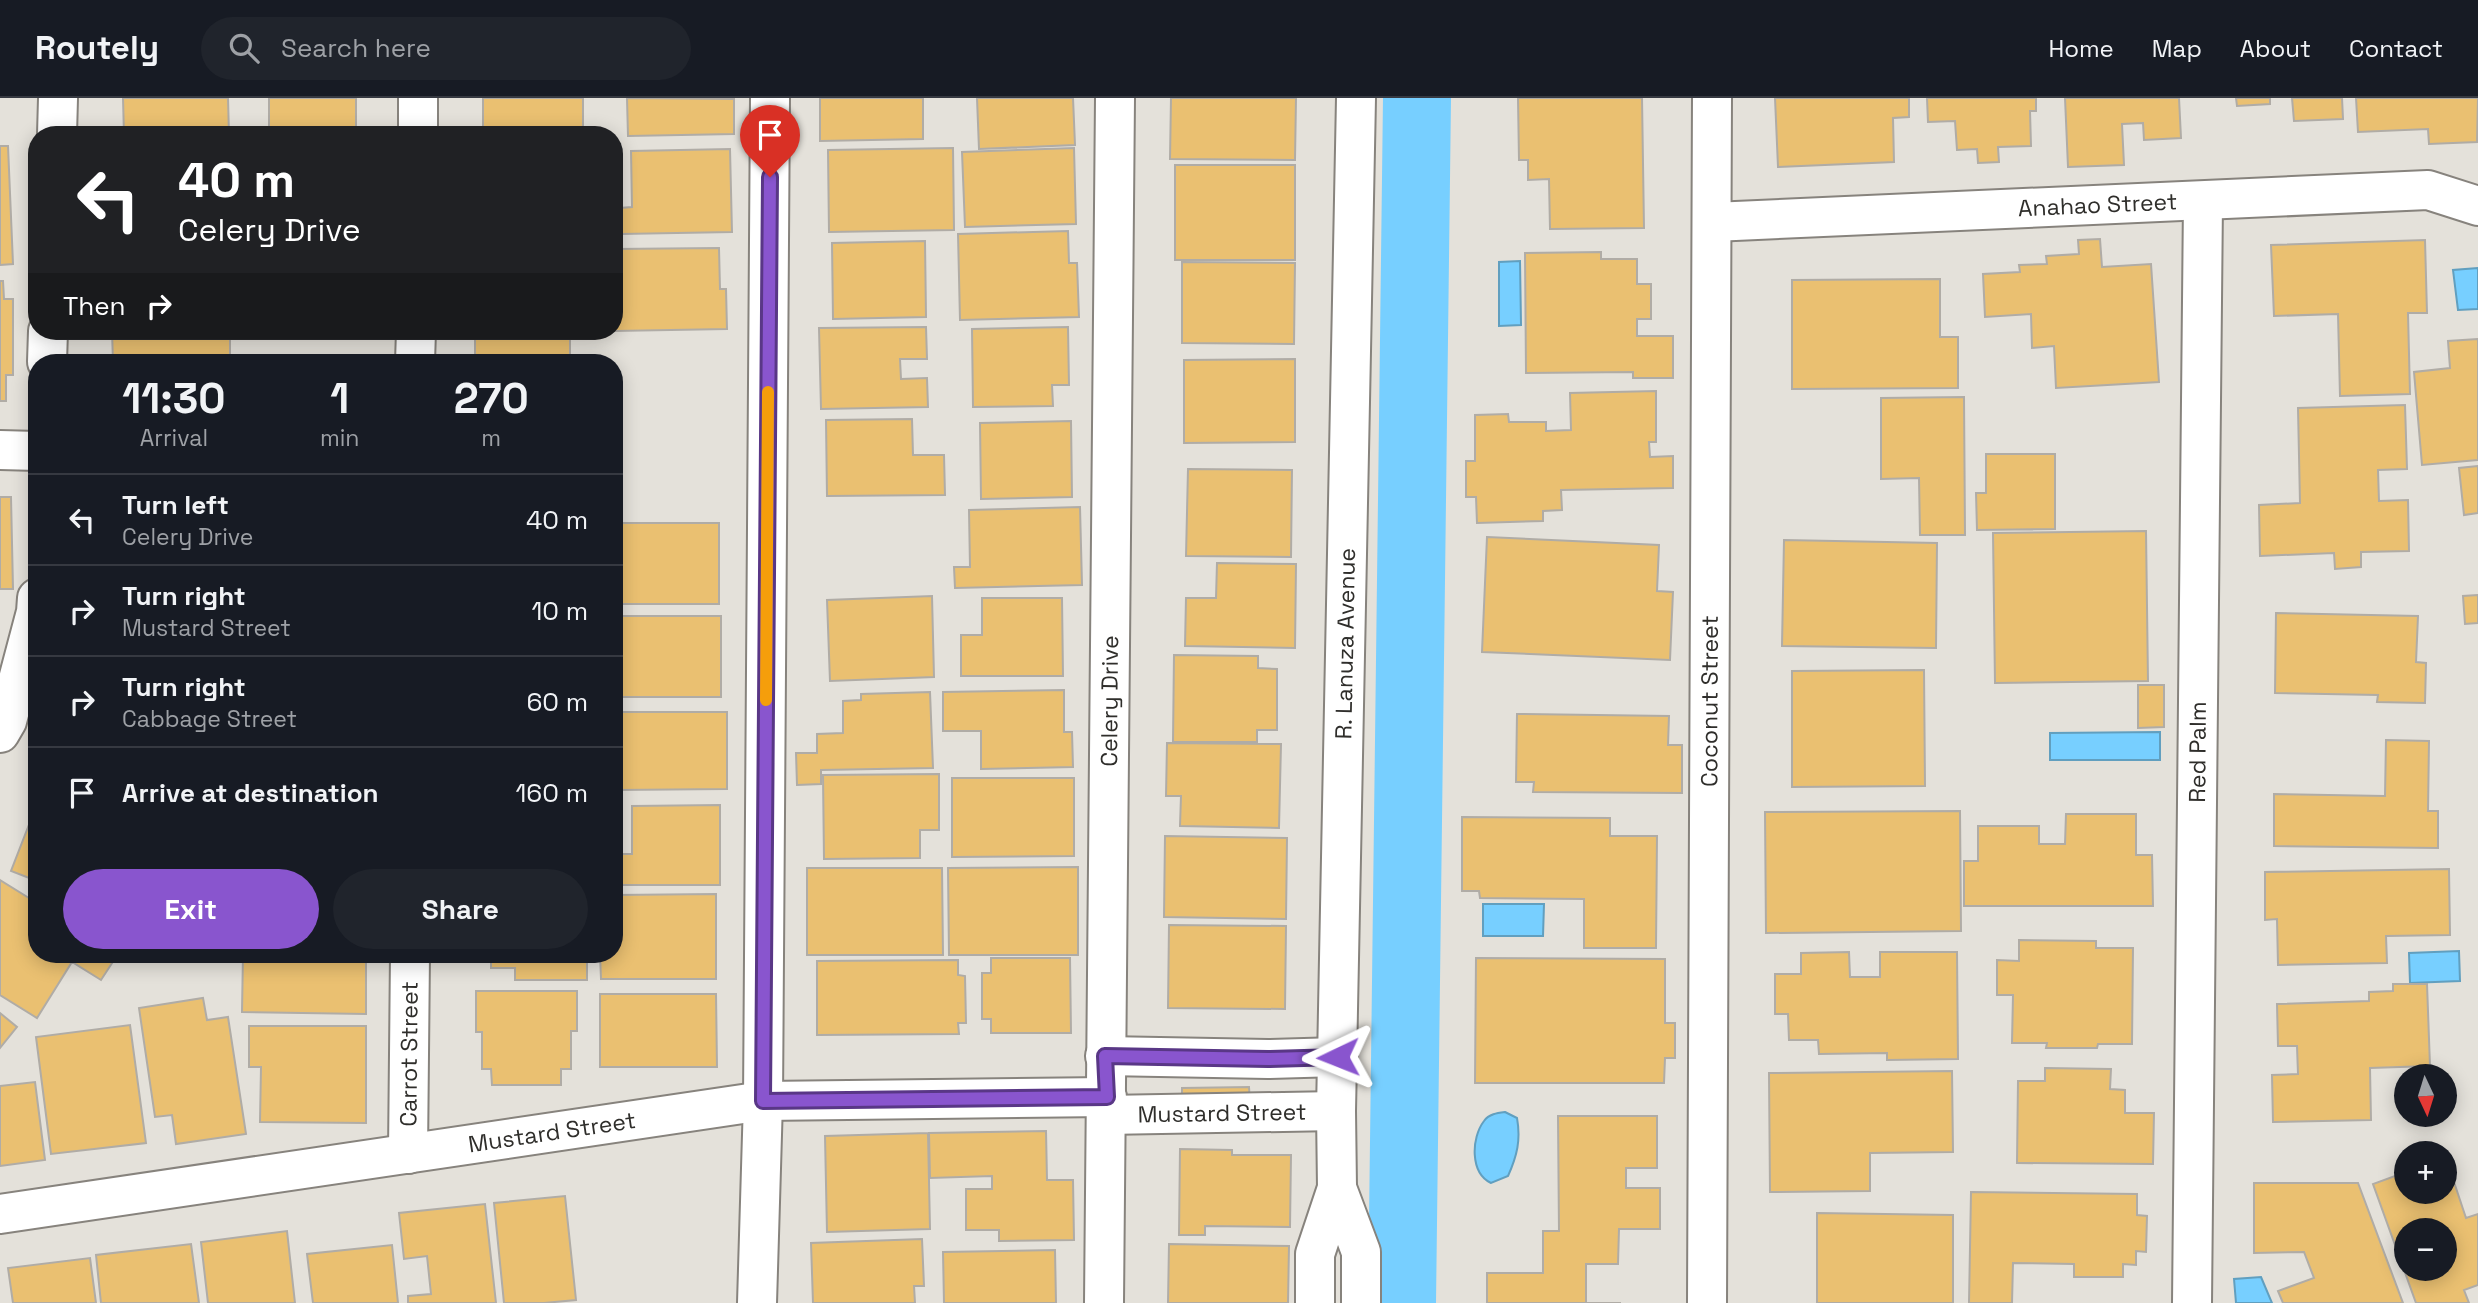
<!DOCTYPE html>
<html lang="en">
<head>
<meta charset="utf-8">
<style>
  body { margin:0; font-family:"Space Grotesk",sans-serif; background:#20242c; color:#f1f3f6; height:100vh; display:flex; flex-direction:column; font-size:26px; white-space:nowrap }
  * { box-sizing:border-box; margin:0 }
  p { font-size:23px; color:#9ea1a6 }
  .icon { flex:none; width:38px; height:38px; fill:none; stroke:currentColor; stroke-width:2; stroke-linecap:round; stroke-linejoin:round }
  .map { position:relative; flex:1; overflow:hidden }
  .side { position:absolute; left:28px; top:256px; width:595px; height:609px; display:flex; flex-direction:column; background:#171b24; border-radius:28px; box-shadow:0 4px 18px #0003 }
  .side>* { flex:none }
  .banner { position:absolute; left:28px; top:28px; width:595px; height:214px; border-radius:28px; box-shadow:0 4px 18px #0003; background:#202124; color:#fff; overflow:hidden }
  .needle { width:46px; rotate:176deg }
  .controls { position:absolute; left:2394px; top:966px; display:grid; gap:14px }
  .controls a { display:grid; place-items:center; width:63px; height:63px; border-radius:50%; background:#171b24; box-shadow:0 4px 18px #0003; font-size:35px }
  .pin { position:absolute; display:grid; place-items:center; width:60px; height:60px; color:#fff; margin:-72px -30px; border-radius:50% 50% 50% 0; rotate:-45deg; box-shadow:0 0 7px #0007 }
  .pin .icon { rotate:45deg }
  .me { position:absolute; width:77px; margin:-38px; rotate:268deg; stroke-linejoin:round; filter:drop-shadow(0 0 5px #0008) }
  .turn { display:flex; align-items:center; gap:24px; height:147px; padding:0 35px; font-size:32px }
  .turn .icon { width:91px; height:91px; stroke-width:2.5 }
  .turn b { display:block; font-size:49px; line-height:60px }
  .then { display:flex; align-items:center; height:66px; padding:0 35px; background:#0003; gap:14px; font-size:26px }
  .eta { display:flex; justify-content:space-evenly; align-items:center; height:119px; text-align:center }
  .eta b { font-size:42px; font-weight:700; line-height:49px }
  .cta { display:flex; gap:14px; margin-top:auto; padding:14px 35px }
  .cta a { flex:1; height:80px; border-radius:42px; background:#8955ce; color:#fff; font-size:28px; font-weight:700; line-height:80px; text-align:center }
  .cta a+a { background:#20242c; color:#f1f3f6 }
  ul { padding:0; list-style:none }
  li { display:flex; align-items:center; gap:21px; height:91px; padding:0 35px; border-top:2px solid #363941 }
  li div { flex:1 }
  li b { display:block; font-size:26px }
  li em { font-style:normal }
  header { display:flex; align-items:center; gap:42px; box-sizing:border-box; height:98px; padding:0 35px; background:#171b24; border-bottom:2px solid #363941 }
  header strong { font-size:33px }
  nav { display:flex; gap:38px; margin-inline-start:auto; font-size:24px }
  .search { width:490px; height:63px; background:#20242c; display:flex; align-items:center; gap:18px; box-sizing:border-box; padding:0 24px; border-radius:38px; color:#9ea1a6; font-size:26px }
  .map>svg:first-child { display:block }
</style>
</head>
<body>
<header>
<strong>Routely</strong>
<div class="search"><svg class="icon" aria-label="search" viewBox="0 0 24 24"><circle cx="10" cy="10" r="6"/><path d="M15 15l6 6"/></svg>Search here</div>
<nav><a>Home</a><a>Map</a><a>About</a><a>Contact</a></nav>
</header>
<div class="map">
<svg width="2478" height="1205" viewBox="0 0 2478 1205">
  <rect width="100%" height="100%" fill="#e4e1da"/>
  <path fill="#77cfff" stroke="#619fbf" stroke-width="2" d="M1520,163L1521,227L1499,228V164Z
    M2478,170V211L2458,212L2453,172Z
    M2160,634V662H2050V635Z
    M1483,806H1544L1543,838H1483Z
    M2459,853L2460,883L2410,885L2409,855Z
    M1505,1014L1517,1020C1521,1042 1517,1058 1508,1078L1491,1085C1470,1075 1471,1040 1484,1023C1489,1016 1497,1015 1505,1014Z
    M2261,1179L2272,1205H2236L2234,1181Z"/>
  <g fill="none" stroke-linecap="round" stroke-linejoin="round">
    <path stroke="#77cfff" stroke-width="68" d="M1402,1205L1417,0"/>
  </g>
  <path fill="#eac071" stroke="#b0aca6" stroke-width="2" fill-rule="evenodd" d="M123,0H228L229,37H124Z
    M269,0H356V37H269Z
    M483,0H583V37H483Z
    M627,0L734,1V36L628,38Z
    M820,0H923V41L820,43Z
    M977,0H1073L1075,47L979,51Z
    M1171,0H1296L1295,62L1170,61Z
    M1518,0H1642L1644,130L1550,131L1549,81L1528,82V62H1519Z
    M1775,0H1909V19L1893,20L1894,64L1778,69Z
    M1927,0H2036V13H2030L2031,48L1998,49L1999,64L1978,65L1977,51L1957,52L1955,23L1928,24Z
    M2065,0H2179L2181,40L2144,42L2143,25L2122,26L2124,67L2068,69Z
    M2236,0H2270V6L2237,8Z
    M2292,0H2342L2343,21L2294,23Z
    M2356,0H2478L2477,44L2429,46L2428,31L2358,34Z
    M0,48H8L13,166L0,167Z
    M953,50L954,132L829,134L828,52Z
    M1074,50L1076,126L965,129L962,54Z
    M730,51L732,134L621,136L620,110L632,109L631,53Z
    M1175,67H1295V162H1175Z
    M1068,133L1069,165H1077L1079,219L960,222L958,136Z
    M2100,141L2102,169L2151,166L2159,284L2056,290L2054,248L2032,250L2031,216L1985,219L1983,176L2020,174L2019,167L2047,166L2046,158L2079,156L2078,142Z
    M2425,142L2427,215H2408L2410,296L2340,298L2338,216L2274,218L2271,147Z
    M925,143L926,219L833,221L832,145Z
    M719,150L720,191H726L727,231L614,233V151Z
    M1601,154V161H1637V186H1651V221H1637V238H1673V280H1633V274L1526,275L1525,155Z
    M1182,164L1295,165L1294,246L1182,245Z
    M1940,181V239H1958V290L1792,291V182Z
    M0,183H3L4,201H13V277H6V303H0Z
    M926,229L927,261H900L901,281L927,280L928,309L821,311L819,230Z
    M1068,229L1069,287H1052L1053,308L973,309L972,231Z
    M112,233H177V241L230,240V264H113Z
    M475,240H570V264H475Z
    M2478,241V362L2422,367L2414,274L2450,270L2448,243Z
    M1295,261V344L1184,345V262Z
    M1656,293V344H1649L1650,359L1673,358V390L1561,392L1562,412L1543,413V423L1477,425L1476,399H1466V363H1475V317L1508,316L1509,324H1546V333L1571,332L1570,295Z
    M1964,299L1965,437H1920L1919,380L1881,381V300Z
    M2405,307L2407,371L2378,372L2379,403L2408,402L2409,453L2361,454V469L2335,471L2334,455L2260,458L2259,407L2300,405L2298,310Z
    M912,321L913,357H944L945,397L827,398L826,322Z
    M1071,323L1072,399L981,401L980,325Z
    M1986,356H2055V431L1977,432L1976,395H1986Z
    M2478,368V415L2464,417L2459,370Z
    M1188,371L1292,372L1291,459L1186,458Z
    M0,399H11L13,491H0Z
    M1080,409L1082,487L955,490L954,469H970L969,412Z
    M614,425H719V506H614Z
    M2146,433L2148,583L1995,585L1993,435Z
    M1487,439L1659,447L1657,493L1673,494L1670,562L1482,554Z
    M1784,442L1937,445L1936,550L1782,548Z
    M1217,465L1296,466L1295,550L1185,548L1186,500H1216Z
    M2478,497V525L2465,526L2463,498Z
    M932,498L934,579L830,583L827,502Z
    M982,500H1062L1063,578H961V537H982Z
    M2276,515L2418,518L2416,564L2426,565L2425,605L2377,604L2378,597L2275,595Z
    M618,518H721V599H618Z
    M1174,557L1258,558V570L1277,571V632H1257V644H1173Z
    M1924,572L1925,688L1792,689V573Z
    M2138,587H2164V629L2138,630Z
    M1064,592V634H1072L1073,669L981,671V633H943V594Z
    M930,594L933,670L821,672V686L797,687L796,655H817V636L843,635V603L861,602V596Z
    M617,614H727V691L617,692Z
    M1517,616L1669,618L1668,647H1682V695L1533,694L1534,684H1516Z
    M2386,642L2429,643L2428,713H2438V750L2274,748V696L2385,698Z
    M1167,645L1281,646L1279,730L1180,728L1181,698H1166Z
    M939,676V732H920V760L824,761L823,677Z
    M952,680H1074V758L952,759Z
    M37,706V783L11,773Z
    M720,707V787H614V756H632V708Z
    M1960,713L1961,833L1766,835L1765,714Z
    M2066,716H2136V757H2152L2153,808H1964V763H1978V728H2039V746H2065Z
    M1462,719L1610,720V738H1657L1656,850H1584V801L1480,800L1479,793H1462Z
    M1165,738L1287,740L1286,821L1164,819Z
    M1078,769V857H949L948,770Z
    M807,770H942L943,857H807Z
    M2449,771L2450,837L2386,838L2387,865L2278,867L2277,821L2265,822V774Z
    M0,782L37,805V856H118L101,882L72,864L37,920L0,897Z
    M716,796V881H601L600,856H614V797Z
    M1169,827L1286,828L1285,911L1168,910Z
    M2019,842L2096,843V850H2133L2132,946H2098L2097,950H2046L2047,945H2012L2013,897H1997V862L2019,863Z
    M1849,854L1850,879H1880V854H1957L1958,961L1887,962V955L1819,956L1818,942H1789L1788,916H1775V876H1801V855Z
    M243,856H358V864H366V916L242,914Z
    M491,856H587V882H515V870H491Z
    M991,860H1070L1071,935H991V921H982V875H991Z
    M1476,860L1665,861V925H1675V960H1665L1664,985H1475Z
    M958,862V877L965,878L966,925H958L959,936L817,937V863Z
    M2393,886H2427L2430,968L2370,970L2371,1022L2273,1024L2272,977L2298,976L2297,948H2278L2277,906L2369,903V894L2393,893Z
    M476,893H577V933H571V971H561V987H492L491,971H482V934H476Z
    M600,896H716L717,969H600Z
    M203,900L207,922L228,919L246,1036L176,1046L172,1017L155,1019L139,910Z
    M0,915L17,929L0,950Z
    M130,927L146,1045L51,1056L36,939Z
    M249,928H366V1025L260,1024L261,969H249Z
    M2045,970L2111,971L2110,991L2125,992V1015H2154L2153,1066L2017,1065L2018,983H2045Z
    M1952,973L1953,1054L1870,1055V1093L1770,1094L1769,975Z
    M35,984L45,1062L0,1068V988Z
    M1249,989L1250,1005L1182,1007V990Z
    M1558,1018H1657V1070H1626V1090H1660V1131H1619L1618,1166H1586V1205H1621H1487V1175H1543V1133H1559Z
    M1046,1033L1047,1082H1073L1074,1142L999,1143V1132H966V1091H992V1078L930,1080L929,1035Z
    M928,1035L930,1131L827,1134L825,1038Z
    M1180,1051L1232,1052V1057H1291L1290,1129L1205,1128V1137H1179Z
    M2446,1060L2466,1120L2478,1116V1187L2464,1192L2469,1205H2416L2373,1086L2406,1074V1094H2445ZM2406,1132H2445V1171H2406Z
    M2254,1085H2358L2403,1205H2283L2278,1193L2314,1180L2304,1154L2254,1155Z
    M1971,1094L2137,1096V1117L2147,1118L2146,1154L2136,1153V1167L2123,1166V1179H2074V1166L2013,1165L2012,1205H1969Z
    M565,1098L576,1202L544,1205H504L494,1105Z
    M485,1106L496,1205H408V1198L431,1196L427,1158L404,1161L399,1115Z
    M1817,1115L1953,1117V1205H1817Z
    M287,1133L295,1205H208L201,1144Z
    M922,1141L924,1188H914L915,1205H813L811,1145Z
    M191,1146L199,1205H101L96,1157Z
    M1169,1146L1289,1148L1288,1205H1168Z
    M392,1147L398,1205H313L307,1156Z
    M1055,1152L1056,1205H944L943,1154Z
    M90,1160L96,1205H13L8,1170Z"/>
  <g fill="none" stroke-linecap="round" stroke-linejoin="round">
    <g stroke="#87837d" stroke-width="42">
      <g id="street">
        <path d="M57,37L58,0"/>
        <path d="M418,37V0"/>
        <path id="s1" d="M1713,124L2428,92L2478,108"/>
        <path d="M47,264L48,233"/>
        <path d="M415,264L416,233"/>
        <path d="M0,352L37,353"/>
        <path d="M0,635L7,623L36,514L37,500"/>
        <path d="M1105,958L1268,961L1338,959"/>
        <path id="s2" d="M1106,1017L1336,1013"/>
        <path id="s3" d="M408,1056L410,856"/>
        <path id="s4" d="M0,1116L763,1003L1107,999"/>
        <path d="M757,1205L763,1003L770,0"/>
        <path id="s5" d="M1104,1205L1115,0"/>
        <path id="s6" d="M1707,1205L1712,0"/>
        <path id="s7" d="M2192,1205L2203,103"/>
      </g>
    </g>
    <g stroke="#87837d" stroke-width="42">
      <g id="secondary">
        <path d="M1337,1090L1361,1154V1205"/>
        <path id="s8" d="M1315,1205V1156L1337,1090L1336,1013L1356,0"/>
      </g>
    </g>
    <use href="#street" stroke="#fff" stroke-width="38"/>
    <use href="#secondary" stroke="#fff" stroke-width="38"/>
  </g>
  <g fill="none" stroke-linecap="round" stroke-linejoin="round">
    <g stroke="#593786" stroke-width="18">
      <path id="route" d="M770,79L763,1003L1107,999L1105,958L1268,961L1338,959"/>
    </g>
    <use href="#route" stroke="#8955ce" stroke-width="12"/>
    <path stroke="#f59e0b" stroke-width="12" d="M766,602L768,294"/>
  </g>
  <g text-anchor="middle" dominant-baseline="central" stroke-width="6" stroke-linejoin="round" paint-order="stroke">
    <g font-size="23" fill="#2f2e2b" stroke="#f2eee7">
      <text stroke="none"><textPath href="#s1" startOffset="385">Anahao Street</textPath></text>
      <text stroke="none"><textPath href="#s8" startOffset="663">R. Lanuza Avenue</textPath></text>
      <text stroke="none"><textPath href="#s6" startOffset="602">Coconut Street</textPath></text>
      <text stroke="none"><textPath href="#s5" startOffset="602">Celery Drive</textPath></text>
      <text stroke="none"><textPath href="#s7" startOffset="551">Red Palm</textPath></text>
      <text stroke="none"><textPath href="#s3" startOffset="100">Carrot Street</textPath></text>
      <text stroke="none"><textPath href="#s2" startOffset="116">Mustard Street</textPath></text>
      <text stroke="none"><textPath href="#s4" startOffset="558">Mustard Street</textPath></text>
    </g>
  </g>
</svg>
<div class="controls">
<a><svg class="needle" viewBox="-14 -14 28 28"><path d="M0-13l5 13h-10z" fill="#e53935"/><path d="M0 13l5-13h-10z" fill="#9ea1a6"/></svg></a>
<a>+</a>
<a>−</a>
</div>
<div class="pin" style="left:770px;top:79px;background:#d93025"><svg class="icon" aria-label="arrive" viewBox="0 0 24 24"><path d="M6 21V4h12l-3 4 3 4H6"/></svg></div>
<svg class="me" style="left:1338px;top:959px" viewBox="-20 -20 40 40"><path d="M0-17L14 15 0 8-14 15z" fill="#8955ce" stroke="#fff" stroke-width="4"/></svg>
<div class="banner">
<div class="turn"><svg class="icon" aria-label="left" viewBox="0 0 24 24"><path d="M17 20v-9H6M10 6l-5 5 5 5"/></svg><div><b>40 m</b>Celery Drive</div></div>
<div class="then">Then<svg class="icon" aria-label="right" viewBox="0 0 24 24"><path d="M7 20v-9h11M14 6l5 5-5 5"/></svg></div>
</div>
<section class="side">
<div class="eta">
<div><b>11:30</b><p>Arrival</p></div>
<div><b>1</b><p>min</p></div>
<div><b>270</b><p>m</p></div>
</div>
<ul>
<li><svg class="icon" aria-label="left" viewBox="0 0 24 24"><path d="M17 20v-9H6M10 6l-5 5 5 5"/></svg><div><b>Turn left</b><p>Celery Drive</p></div><em>40 m</em></li>
<li><svg class="icon" aria-label="right" viewBox="0 0 24 24"><path d="M7 20v-9h11M14 6l5 5-5 5"/></svg><div><b>Turn right</b><p>Mustard Street</p></div><em>10 m</em></li>
<li><svg class="icon" aria-label="right" viewBox="0 0 24 24"><path d="M7 20v-9h11M14 6l5 5-5 5"/></svg><div><b>Turn right</b><p>Cabbage Street</p></div><em>60 m</em></li>
<li><svg class="icon" aria-label="arrive" viewBox="0 0 24 24"><path d="M6 21V4h12l-3 4 3 4H6"/></svg><div><b>Arrive at destination</b></div><em>160 m</em></li>
</ul>
<div class="cta"><a>Exit</a><a>Share</a></div>
</section>
</div>
</body>
</html>
